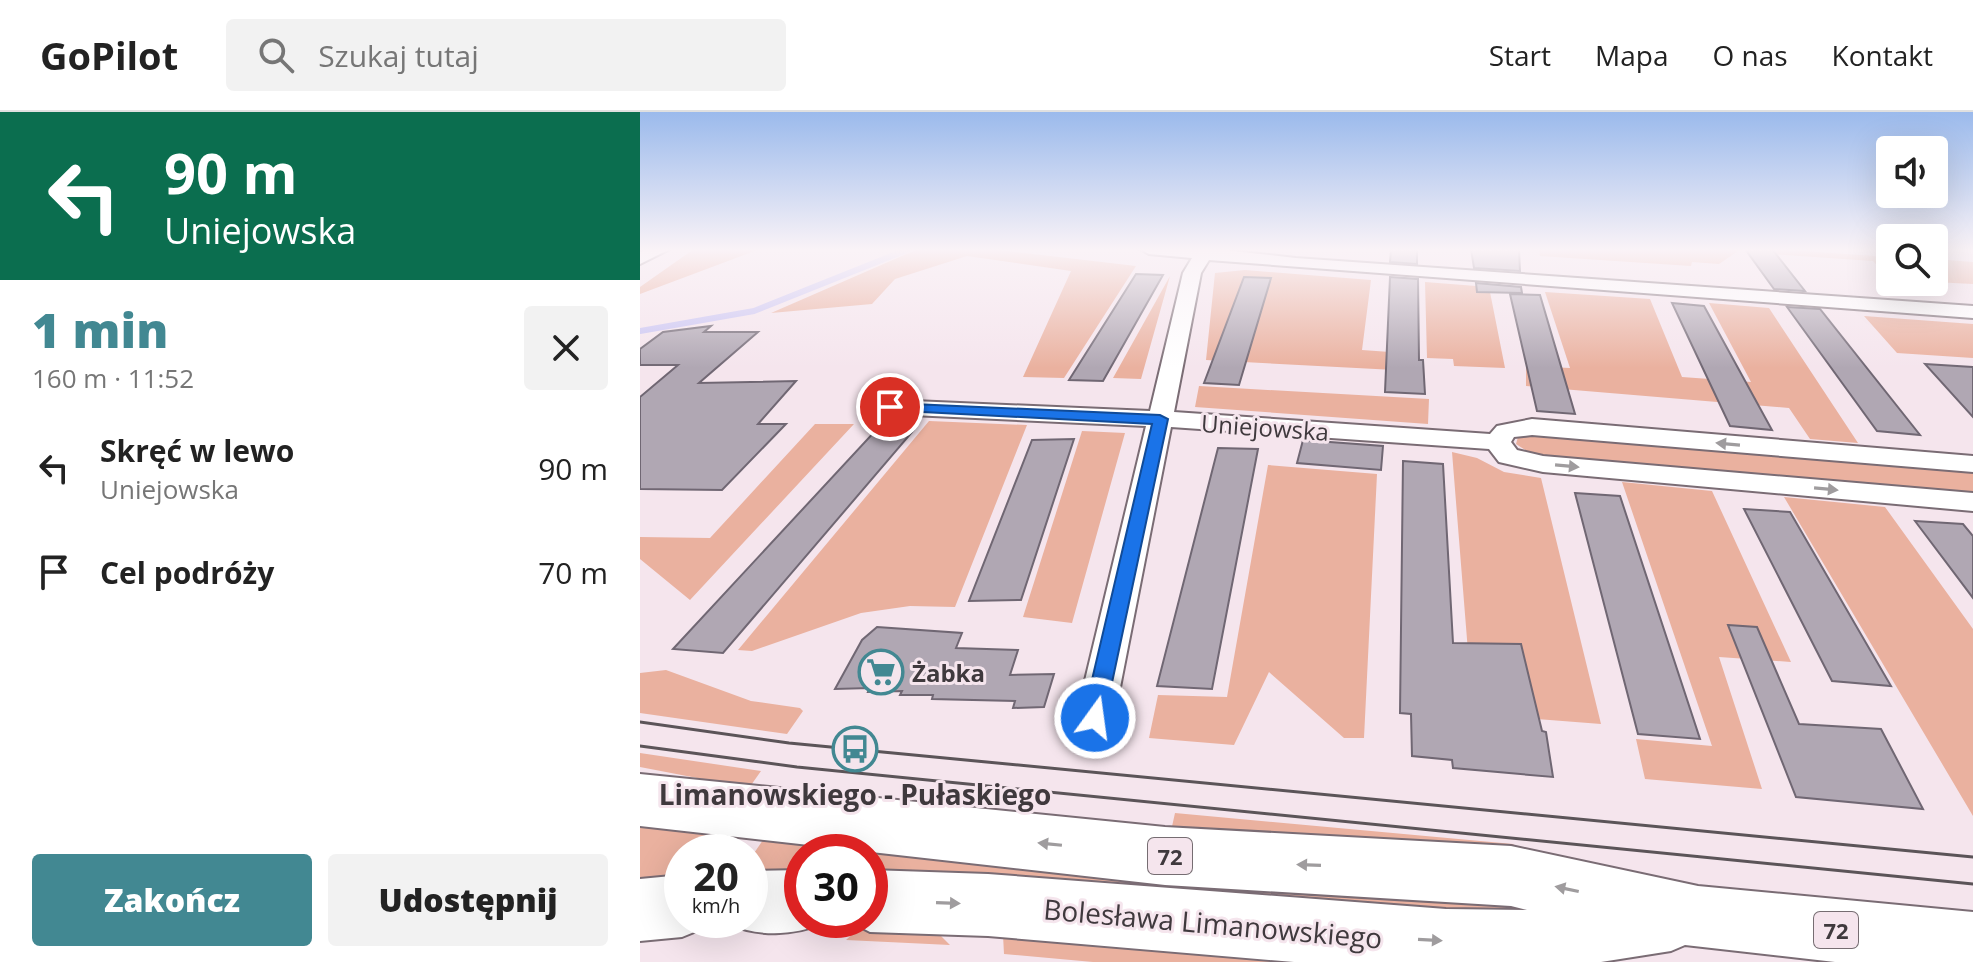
<!DOCTYPE html>
<html lang="pl">
<head>
<meta charset="utf-8">
<style>
  body { margin:0; font-family:"Open Sans",sans-serif; background:#f2f2f2; color:#222; height:100vh; display:flex; flex-direction:column; font-size:30px; white-space:nowrap }
  * { box-sizing:border-box; margin:0 }
  p { font-size:26px; color:#767676 }
  .icon { flex:none; width:44px; height:44px; fill:none; stroke:currentColor; stroke-width:2; stroke-linecap:round; stroke-linejoin:round }
  .map { position:relative; flex:1; overflow:hidden }
  .details { display:flex; flex-direction:column; background:#fff; width:640px }
  .details>* { flex:none }
  .banner { background:#0b6e4f; color:#fff; overflow:hidden }
  .buttons { position:absolute; left:1236px; top:24px; display:grid; gap:16px }
  .buttons a { display:grid; place-items:center; width:72px; height:72px; border-radius:8px; background:#fff; box-shadow:0 8px 32px #0002; font-size:40px }
  .speed { position:absolute; left:24px; top:722px; display:flex; gap:16px; font-size:40px; font-weight:700; text-align:center }
  .speed>* { display:grid; place-content:center; width:104px; height:104px; border-radius:50%; background:#fff; box-shadow:0 8px 32px #0002; line-height:1 }
  .speed small { font-size:20px; font-weight:400 }
  .speed .limit { border:12px solid #d22; background:#fff; color:#111 }
  .pin { position:absolute; display:grid; place-items:center; width:68px; height:68px; color:#fff; margin:-34px; border:4px solid #fff; border-radius:50%; box-shadow:0 2px 8px #0007 }
  .me { position:absolute; width:88px; margin:-44px; rotate:14deg; stroke-linejoin:round; filter:drop-shadow(0 0 6px #0008) }
  .turn { display:flex; align-items:center; gap:28px; height:168px; padding:0 32px; font-size:36px }
  .turn .icon { width:104px; height:104px; stroke-width:2.5 }
  .turn b { display:block; font-size:56px; line-height:68px }
  .round { display:grid; place-items:center; flex:none; width:84px; height:84px; border-radius:8px; background:#f2f2f2 }
  .head { display:flex; align-items:center; justify-content:space-between; height:136px; padding:0 32px }
  h1 { font-size:48px; font-weight:800; line-height:60px; color:#428892 }
  .cta { display:flex; gap:16px; margin-top:auto; padding:16px 32px }
  .cta a { flex:1; height:92px; border-radius:8px; background:#428892; color:#fff; font-size:32px; font-weight:800; line-height:92px; text-align:center }
  .cta a+a { background:#f2f2f2; color:#222 }
  ul { padding:0; list-style:none }
  li { display:flex; align-items:center; gap:24px; height:104px; padding:0 32px }
  li div { flex:1 }
  li b { display:block; font-size:30px }
  li em { font-style:normal }
  header { display:flex; align-items:center; gap:48px; box-sizing:border-box; height:112px; padding:0 40px; background:#fff; border-bottom:2px solid #e0e0e0 }
  header strong { font-size:38px }
  nav { display:flex; gap:44px; margin-inline-start:auto; font-size:28px }
  .search { width:560px; height:72px; background:#f2f2f2; display:flex; align-items:center; gap:20px; box-sizing:border-box; padding:0 28px; border-radius:8px; color:#767676; font-size:30px }
  main { display:flex; flex:1; min-height:0 }
  .map>svg:first-child { display:block }
</style>
</head>
<body>
<header>
<strong>GoPilot</strong>
<div class="search"><svg class="icon" aria-label="search" viewBox="0 0 24 24"><circle cx="10" cy="10" r="6"/><path d="M15 15l6 6"/></svg>Szukaj tutaj</div>
<nav><a>Start</a><a>Mapa</a><a>O nas</a><a>Kontakt</a></nav>
</header>
<main>
<section class="details">
<div class="banner">
<div class="turn"><svg class="icon" aria-label="left" viewBox="0 0 24 24"><path d="M17 20v-9H6M10 6l-5 5 5 5"/></svg><div><b>90 m</b>Uniejowska</div></div>
</div>
<div class="head"><div><h1>1 min</h1><p>160 m · 11:52</p></div><a class="round"><svg class="icon" aria-label="close" viewBox="0 0 24 24"><path d="M6 6l12 12M18 6L6 18"/></svg></a></div>
<ul>
<li><svg class="icon" aria-label="left" viewBox="0 0 24 24"><path d="M17 20v-9H6M10 6l-5 5 5 5"/></svg><div><b>Skręć w lewo</b><p>Uniejowska</p></div><em>90 m</em></li>
<li><svg class="icon" aria-label="arrive" viewBox="0 0 24 24"><path d="M6 21V4h12l-3 4 3 4H6"/></svg><div><b>Cel podróży</b></div><em>70 m</em></li>
</ul>
<div class="cta"><a>Zakończ</a><a>Udostępnij</a></div>
</section>
<div class="map">
<svg width="1333" height="850" viewBox="0 0 1333 850">
  <rect width="100%" height="100%" fill="#f5e5ed"/>
  <path fill="#eab19f" d="M54,137H120L0,182V175Z
    M278,137H350L496,154L424,266L383,265L431,159L327,144L255,167L232,192L131,201Z
    M899,137H1101L1079,152L1052,150L1051,154L900,144Z
    M1133,137L1250,145V167L1233,149L1115,141Z
    M1294,147L1333,150V172L1294,170Z
    M605,158L731,168L722,238L778,242L774,259L566,248L575,161Z
    M530,164L501,267L473,266Z
    M785,170L849,175L865,256L814,254L813,247L787,246Z
    M905,180L1010,187L1042,265L1111,270L1069,191L1129,196L1218,331L1170,327L1149,296L886,274V254L930,256Z
    M1224,204L1333,212V246L1257,241Z
    M559,274L789,287L788,312L555,295Z
    M289,309L387,313L315,495L270,494L221,501L112,539L98,538Z
    M175,312H214L50,488L0,447V425L70,426Z
    M442,319L485,321L432,511L383,505Z
    M895,322L1333,361V381L893,343L876,332L878,325Z
    M812,340L837,346L864,360L901,366L961,612L833,602Z
    M628,353L737,362L724,626H704L629,560L594,633L509,626L518,583L587,585Z
    M982,370L1072,379L1151,550L1079,545L1122,677L1005,667L996,627L1072,634Z
    M1144,385L1245,395L1333,517V704Z
    M26,558L111,589L160,596L163,599L147,622L0,601V561Z
    M0,641L121,659L109,676L0,655Z
    M535,701L873,732L875,734L531,719Z
    M0,715L77,723L65,740H42V768L0,772Z
    M123,728L879,793L880,797L869,801L230,762V740H162V763L110,764V747Z
    M219,816L295,818L310,833L206,828Z
    M363,823L665,850H453L364,842Z"/>
  <g fill="none" stroke-linecap="round" stroke-linejoin="round">
    <path stroke="#c9c4f3" stroke-width="6" d="M0,219L114,199L269,137"/>
  </g>
  <path fill="#b0a7b3" stroke="#706773" stroke-width="2" d="M751,137H777V152L750,150Z
    M831,137H879L880,159L834,156Z
    M1105,137H1132L1165,179L1134,177Z
    M496,162L523,163L463,269L429,268Z
    M604,165L631,166L599,273L564,271Z
    M750,165L778,167L779,248H783L785,282L745,280Z
    M836,171L881,175L882,181L837,180Z
    M870,182L900,183L935,302L897,299Z
    M1032,191L1064,194L1132,318L1090,314Z
    M1147,195L1180,197L1280,323L1237,319Z
    M71,214L64,220H118L59,271L156,269L118,312H146L82,378L0,377V285L38,253H0V237L23,220Z
    M1285,252L1333,255V305Z
    M237,317L273,319L83,541L33,537Z
    M434,327L381,488L329,489L392,328Z
    M663,328L743,334L741,358L657,351Z
    M578,336L618,337L572,577L517,574Z
    M763,349L803,352L813,531L881,532L902,619L906,620L913,665L813,656L812,648L772,644L771,602L760,601Z
    M935,381L980,384L1060,627L998,622Z
    M1104,397L1150,400L1251,574L1192,569Z
    M1275,409L1323,412L1333,424V486Z
    M1088,513L1117,515L1159,612L1241,617L1283,697L1156,685Z
    M237,515L322,521L316,536L378,538L370,563L414,562L404,595L373,596L375,589L292,587L293,583H260L262,579L228,580L230,576L195,577L222,528Z"/>
  <g fill="none" stroke-linecap="round" stroke-linejoin="round">
    <g stroke="#7a6c74" stroke-width="4">
      <path id="minor" d="M7,137H30L0,152V140Z
        M500,137H575L656,146L1333,194V206L569,148L561,161L534,300L850,322L857,314L892,307L1333,344V360L892,323L874,325L871,330L877,338L903,344L1333,381V399L903,360L859,350L849,337L531,315L474,606L468,618L455,622L442,618L436,606L506,314L250,302L241,300L238,295L241,290L250,288L510,299L543,161L552,146L509,142Z"/>
    </g>
    <g stroke="#7a6c74" stroke-width="4">
      <path id="major" d="M0,662L525,715L871,734L1058,774L1333,800V850H1195L1045,833L1031,839L961,850H654L348,824L230,820L207,808H230V758L348,762L806,797L887,798L871,794L525,773L0,714Z
        M162,758V808H185L184,811C153,824 119,825 88,812L87,808H110V759Z
        M42,763V808H67L64,816L42,825L0,829V767Z"/>
    </g>
    <use href="#minor" fill="#fff" fill-rule="evenodd"/>
    <use href="#major" fill="#fff" fill-rule="evenodd"/>
    <path stroke="#5b5458" stroke-width="3" d="M0,610L149,631L1333,745
      M0,634L157,655L1333,772"/>
  </g>
  <defs><path id="oneway-solid" d="M-6-.8H1V-3.2L6.5 0L1 3.2V.8H-6Z" transform="scale(2)"/></defs>
  <g fill="#9f9c9e">
    <use href="#oneway-solid" transform="translate(1088 332) rotate(-175)"/>
    <use href="#oneway-solid" transform="translate(927 354) rotate(5)"/>
    <use href="#oneway-solid" transform="translate(1186 377) rotate(5)"/>
    <use href="#oneway-solid" transform="translate(410 732) rotate(-174)"/>
    <use href="#oneway-solid" transform="translate(669 753) rotate(-178)"/>
    <use href="#oneway-solid" transform="translate(927 777) rotate(-168)"/>
    <use href="#oneway-solid" transform="translate(308 791) rotate(2)"/>
    <use href="#oneway-solid" transform="translate(790 828) rotate(3)"/>
  </g>
  <linearGradient id="sky" x2="0" y2="1"><stop stop-color="#9bbaec"/><stop offset="0.54" stop-color="#faf3f7"/><stop offset="1" stop-color="#faf3f7" stop-opacity="0"/></linearGradient>
  <rect width="1333" height="256" fill="url(#sky)"/>
  <path fill="#1a73e8" stroke="#114b97" stroke-width="2" d="M250,291L520,303L528,307L463,613L455,616L447,613L443,606L512,312L245,298V292Z"/>
  <defs>
    <g id="supermarket-ring" transform="scale(2.3)"><circle r="9.5" fill="#f5e5ed" stroke="#428892" stroke-width="1.5"/><path d="M-6-5.5h2.5l.6 2H6L4.5 2H-2.5L-4.4-4H-6ZM-1.5 3.2a1.3 1.3 0 1 0 .1 0ZM3 3.2a1.3 1.3 0 1 0 .1 0Z" fill="#428892"/></g>
    <g id="bus-ring" transform="scale(2.3)"><circle r="9.5" fill="#f5e5ed" stroke="#428892" stroke-width="1.5"/><path d="M-5-6H5V4H4V6H2V4H-2V6H-4V4H-5ZM-3.5-4V0h7V-4ZM-3.5 1.2v1.5H-2V1.2ZM2 1.2v1.5H3.5V1.2Z" fill="#428892"/></g>
  </defs>
  <g fill-rule="evenodd">
    <use href="#supermarket-ring" x="241" y="560"/>
    <use href="#bus-ring" x="215" y="637"/>
  </g>
  <g text-anchor="middle" dominant-baseline="central" stroke-width="6" stroke-linejoin="round" paint-order="stroke">
    <g fill="#f5e5ed" stroke="#766d72" stroke-width="2">
      <rect x="508" y="726" width="44" height="36" rx="6"/>
      <rect x="1174" y="800" width="44" height="36" rx="6"/>
    </g>
    <g font-size="22" font-weight="bold" fill="#3f393d">
      <text x="530" y="744">72</text>
      <text x="1196" y="818">72</text>
    </g>
    <g font-size="24" fill="#3f393d" stroke="#f5e5ed">
      <text transform="translate(625 315) rotate(4)">Uniejowska</text>
    </g>
    <g font-size="24" font-weight="bold" fill="#3f393d" stroke="#f5e5ed" text-anchor="start">
      <text x="272" y="560">Żabka</text>
    </g>
    <g font-size="28" font-weight="bold" fill="#3f393d" stroke="#f5e5ed">
      <text x="215" y="682">Limanowskiego - Pułaskiego</text>
    </g>
    <g font-size="28" fill="#3f393d" stroke="#f5e5ed">
      <text transform="translate(573 811) rotate(5)">Bolesława Limanowskiego</text>
    </g>
  </g>
</svg>
<div class="buttons">
<a><svg class="icon" aria-label="sound" viewBox="0 0 24 24"><path d="M4 9h4l5-4v14l-5-4H4zM17 9q2 3 0 6"/></svg></a>
<a><svg class="icon" aria-label="search" viewBox="0 0 24 24"><circle cx="10" cy="10" r="6"/><path d="M15 15l6 6"/></svg></a>
</div>
<div class="speed"><div>20<small>km/h</small></div><div class="limit">30</div></div>
<div class="pin" style="left:250px;top:295px;background:#d93025"><svg class="icon" aria-label="arrive" viewBox="0 0 24 24"><path d="M6 21V4h12l-3 4 3 4H6"/></svg></div>
<svg class="me" style="left:455px;top:606px" viewBox="-20 -20 40 40"><circle r="17" fill="#1a73e8" stroke="#fff" stroke-width="3"/><path d="M0-11L8 9 0 5-8 9z" fill="#fff"/></svg>
</div>
</main>
</body>
</html>
